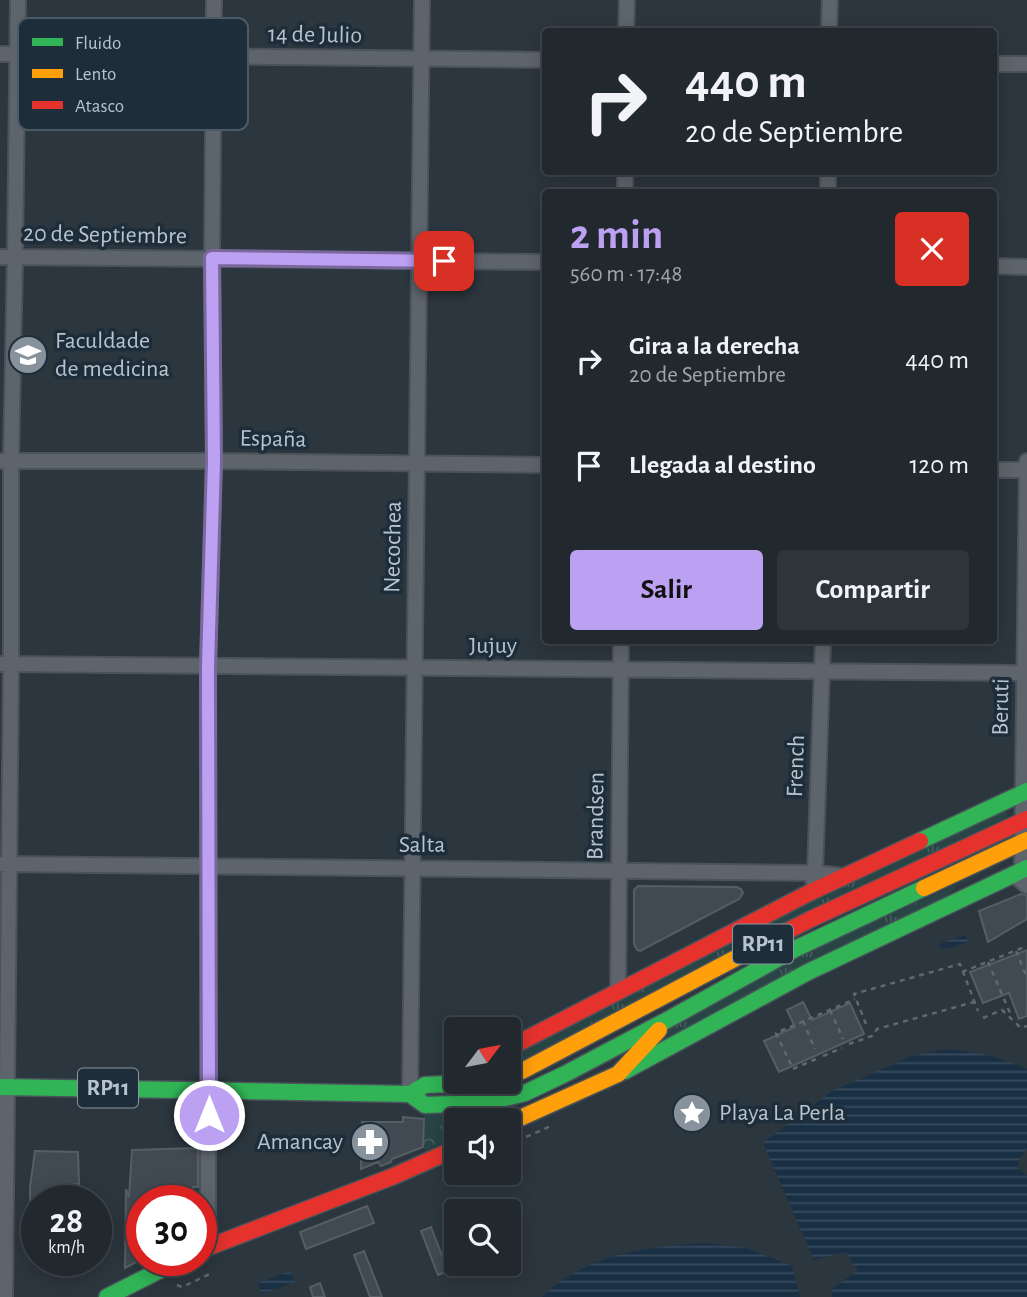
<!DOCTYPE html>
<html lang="es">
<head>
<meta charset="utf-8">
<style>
  body { margin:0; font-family:"Alegreya Sans",sans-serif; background:#2d343a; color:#f1f3f6; height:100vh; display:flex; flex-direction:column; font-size:26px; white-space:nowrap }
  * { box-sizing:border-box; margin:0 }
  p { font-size:23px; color:#a2a6aa }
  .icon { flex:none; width:38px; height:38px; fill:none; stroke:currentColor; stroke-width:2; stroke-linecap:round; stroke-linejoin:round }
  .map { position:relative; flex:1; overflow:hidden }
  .drawer { position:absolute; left:542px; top:189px; width:455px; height:455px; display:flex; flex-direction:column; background:#21282e; border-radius:7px; box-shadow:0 4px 18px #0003,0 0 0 2px #3e444a }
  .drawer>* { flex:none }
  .hud { position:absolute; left:542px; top:28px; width:455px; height:147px; border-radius:7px; box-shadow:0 4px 18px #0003,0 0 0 2px #3e444a; background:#21282e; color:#f1f3f6; overflow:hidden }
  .needle { width:46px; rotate:58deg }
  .tools { position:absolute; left:444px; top:1017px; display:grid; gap:14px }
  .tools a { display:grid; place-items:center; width:77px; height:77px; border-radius:7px; background:#21282e; box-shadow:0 4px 18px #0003,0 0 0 2px #3e444a; font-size:35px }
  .speed { position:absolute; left:21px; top:1185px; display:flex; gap:14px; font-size:35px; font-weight:700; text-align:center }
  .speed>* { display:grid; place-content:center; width:91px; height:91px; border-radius:50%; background:#21282e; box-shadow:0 4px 18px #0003,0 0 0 2px #3e444a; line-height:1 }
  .speed small { font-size:18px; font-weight:400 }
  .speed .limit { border:10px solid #d22; background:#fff; color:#111 }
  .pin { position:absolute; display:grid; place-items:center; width:60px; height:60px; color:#fff; margin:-30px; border-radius:14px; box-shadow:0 4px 10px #0006 }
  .me { position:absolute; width:77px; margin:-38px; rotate:0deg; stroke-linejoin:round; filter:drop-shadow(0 0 5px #0008) }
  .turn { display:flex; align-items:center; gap:24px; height:147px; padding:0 28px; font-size:32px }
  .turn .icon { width:91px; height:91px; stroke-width:2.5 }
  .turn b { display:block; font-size:49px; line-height:60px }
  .round { display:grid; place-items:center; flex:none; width:74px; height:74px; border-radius:7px; background:#2d343a }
  .summary { display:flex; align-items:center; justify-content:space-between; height:119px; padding:0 28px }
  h1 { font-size:42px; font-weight:700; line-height:52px; color:#bca0f2 }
  .action { display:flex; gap:14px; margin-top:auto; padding:14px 28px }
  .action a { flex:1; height:80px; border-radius:7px; background:#bca0f2; color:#111; font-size:28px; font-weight:700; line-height:80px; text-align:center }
  .action a+a { background:#2d343a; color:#f1f3f6 }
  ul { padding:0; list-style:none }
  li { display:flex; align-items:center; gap:21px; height:105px; padding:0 28px }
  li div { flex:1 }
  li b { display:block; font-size:26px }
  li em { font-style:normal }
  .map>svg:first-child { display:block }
</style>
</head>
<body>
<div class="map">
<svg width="1027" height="1297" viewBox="0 0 1027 1297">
  <defs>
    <pattern id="grass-tufts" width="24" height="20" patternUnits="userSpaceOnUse" patternTransform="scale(1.75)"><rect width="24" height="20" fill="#284445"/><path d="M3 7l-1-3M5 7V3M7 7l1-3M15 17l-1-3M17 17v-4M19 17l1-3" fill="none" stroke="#455d5f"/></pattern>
    <pattern id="park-crowns" width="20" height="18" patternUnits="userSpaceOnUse" patternTransform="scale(1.75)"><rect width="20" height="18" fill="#284445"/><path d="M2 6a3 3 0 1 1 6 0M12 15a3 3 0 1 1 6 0" fill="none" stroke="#455d5f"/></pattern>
    <pattern id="water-rules" width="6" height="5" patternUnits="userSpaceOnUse" patternTransform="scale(1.75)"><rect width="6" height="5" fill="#193044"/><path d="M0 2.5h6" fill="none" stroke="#384c5e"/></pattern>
  </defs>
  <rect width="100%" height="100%" fill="#2c363e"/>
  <path fill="url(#grass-tufts)" d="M1005,811L1008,814L1007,817L509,1068V1057L816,896Z
    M1008,861L958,885L943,900L664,1043L661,1038L675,1024L801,955Z"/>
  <path fill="url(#park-crowns)" d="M424,1113L479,1117L483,1120H457V1137L426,1150L423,1146Z"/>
  <path fill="url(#water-rules)" d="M965,935L968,942L954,947L941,949L939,944Z
    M948,1049C976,1052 1001,1057 1027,1069V1149L1018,1161L1019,1169L1027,1175V1297H832V1289L858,1270L845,1252L814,1260L763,1143L832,1091L912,1056Z
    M705,1243L746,1248L792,1266L800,1297H542C584,1255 647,1246 705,1243Z
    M291,1271L295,1282L262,1294L258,1283Z"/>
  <path fill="#414a52" stroke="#555e65" stroke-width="2" d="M638,886L737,887L741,889L743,893L739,899L640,951L637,950L634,944V890Z
    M1021,894L1027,895V919L988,942L979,911Z
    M1027,950V1016L1019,1019L1009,993L983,1003L970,972Z
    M803,1002L812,1020L850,1003L864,1034L779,1072L764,1041L795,1027L787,1010Z
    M403,1117L424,1119L423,1147L392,1159L391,1162L381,1166L378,1162L361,1169L362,1122H403Z
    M198,1148V1187H193V1200H142V1259L125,1268L126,1189L129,1197L132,1150Z
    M35,1151L78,1152L79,1184L59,1185V1200H30V1187Z
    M367,1206L374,1223L306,1249L300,1232Z
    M431,1227L448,1271L438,1275L421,1231Z
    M364,1251L382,1297H370L354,1255Z
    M320,1283L325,1297H313L310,1287Z"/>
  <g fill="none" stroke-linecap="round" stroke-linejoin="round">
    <g stroke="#4b535a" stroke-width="18">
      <path id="street" d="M626,32L627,0
        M829,32L830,0
        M0,54L546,60
        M994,64H1027
        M625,192V172
        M828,192V172
        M0,257L546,262
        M994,266L1027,267
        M0,461H214L546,465
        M994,470H1027
        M0,664L1027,673
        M2,864L815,873L844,876
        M1022,870L1027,461
        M1014,875L1027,886
        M813,880L815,873L823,640
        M618,992L621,640
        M410,1094L422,0
        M208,1246V666L214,461L212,258L214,0
        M5,1297L11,665V461L15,257L18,0"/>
    </g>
    <g stroke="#4b535a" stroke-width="19">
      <path id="fast" d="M920,841L1027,791
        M625,1071L808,972L1027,868
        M0,1087L410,1094
        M410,1094L425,1105L485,1103L525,1093L565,1074L671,1018L795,949L924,888
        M410,1094L425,1085L487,1082
        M107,1297L180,1260"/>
    </g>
    <g stroke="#4b535a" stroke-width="19">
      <path id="slow" d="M924,888L1027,840
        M509,1076L524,1070L770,940
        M509,1123L618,1074L659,1030"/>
    </g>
    <g stroke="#4b535a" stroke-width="19">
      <path id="jam" d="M770,940L809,920L1027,819
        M509,1048L809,893L920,841
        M201,1250L394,1176L457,1148"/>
    </g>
    <path stroke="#5f686c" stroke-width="2.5" stroke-dasharray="5 5" stroke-linecap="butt" d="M1016,951L1027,978
      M988,962L1010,1013
      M962,972L1027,946
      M830,1010L843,1039
      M983,1018L1002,1010L1021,1028L1027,1026
      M803,1021L815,1049
      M866,1024L854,994L960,964L978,1011
      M849,1044L872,1036L877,1029L974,1002
      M823,1056L842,1048
      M816,1059L793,1069L776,1033L855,999
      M517,1141L553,1125
      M177,1285L182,1287L212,1273"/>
    <use href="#street" stroke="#5d646b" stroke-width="14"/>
    <use href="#fast" stroke="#30b455" stroke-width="16"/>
    <use href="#slow" stroke="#ff9f0a" stroke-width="16"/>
    <use href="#jam" stroke="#e5322d" stroke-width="16"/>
  </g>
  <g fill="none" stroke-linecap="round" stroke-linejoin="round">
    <g stroke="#7a689d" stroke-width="18">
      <path id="route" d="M209,1115L208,666L214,461L212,258L444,261"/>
    </g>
    <use href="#route" stroke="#bca0f2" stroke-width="12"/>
  </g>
  <defs>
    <g id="university-disc" transform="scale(2.0125)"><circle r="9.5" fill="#87929c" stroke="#1e2d3a"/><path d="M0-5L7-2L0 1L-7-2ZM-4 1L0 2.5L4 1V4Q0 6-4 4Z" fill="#fff"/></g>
    <g id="sight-disc" transform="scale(2.0125)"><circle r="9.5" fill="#87929c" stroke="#1e2d3a"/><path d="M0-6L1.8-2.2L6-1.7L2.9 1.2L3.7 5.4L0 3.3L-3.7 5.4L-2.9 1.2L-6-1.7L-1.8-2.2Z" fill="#fff"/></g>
    <g id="pharmacy-disc" transform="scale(2.0125)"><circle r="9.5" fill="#87929c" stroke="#1e2d3a"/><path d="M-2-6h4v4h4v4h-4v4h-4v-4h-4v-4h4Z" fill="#fff"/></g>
  </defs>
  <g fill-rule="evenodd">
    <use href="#university-disc" x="28" y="355"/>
    <use href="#sight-disc" x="692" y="1113"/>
    <use href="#pharmacy-disc" x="370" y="1142"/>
  </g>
  <g text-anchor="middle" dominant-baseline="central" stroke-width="7" stroke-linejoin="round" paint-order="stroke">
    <g fill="#1e2d3a" stroke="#8a96a2" stroke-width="2">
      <rect x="733" y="924.5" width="60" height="39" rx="5"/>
      <rect x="78" y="1068.5" width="60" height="39" rx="5"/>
    </g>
    <g font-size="23" font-weight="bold" fill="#b8c3ce">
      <text x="763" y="944">RP11</text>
      <text x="108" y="1088">RP11</text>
    </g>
    <g font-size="24" fill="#b8c3ce" stroke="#1e2d3a">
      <text transform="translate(315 35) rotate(1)">14 de Julio</text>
      <text transform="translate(105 235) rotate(1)">20 de Septiembre</text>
      <text transform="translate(273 439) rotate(1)">España</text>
      <text transform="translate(393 547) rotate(-89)">Necochea</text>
      <text x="493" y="646">Jujuy</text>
      <text transform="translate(1001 707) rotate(-89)">Beruti</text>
      <text transform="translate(796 766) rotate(-88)">French</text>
      <text transform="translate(596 816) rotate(-89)">Brandsen</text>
      <text x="422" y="845">Salta</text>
    </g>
    <g font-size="24" fill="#b8c3ce" stroke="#1e2d3a" text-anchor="start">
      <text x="55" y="341">Faculdade<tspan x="55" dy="28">de medicina</tspan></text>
      <text x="719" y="1113">Playa La Perla</text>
      <text x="343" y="1142" text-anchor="end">Amancay</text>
    </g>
  </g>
  <rect x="18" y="18" width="230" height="112" rx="10" fill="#1e2d3a" stroke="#4c5a66" stroke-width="2"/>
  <rect x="32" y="38" width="31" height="8" fill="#30b455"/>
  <rect x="32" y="69" width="31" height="9" fill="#ff9f0a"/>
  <rect x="32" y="101" width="31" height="8" fill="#e5322d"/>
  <g font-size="19" fill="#b8c3ce">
    <text x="75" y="49">Fluido</text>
    <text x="75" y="80">Lento</text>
    <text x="75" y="112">Atasco</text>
  </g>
</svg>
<div class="tools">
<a><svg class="needle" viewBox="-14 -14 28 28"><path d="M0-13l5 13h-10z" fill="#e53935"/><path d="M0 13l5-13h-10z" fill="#a2a6aa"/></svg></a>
<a><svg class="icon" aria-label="sound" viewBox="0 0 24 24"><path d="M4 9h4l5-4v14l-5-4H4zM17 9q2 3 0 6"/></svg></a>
<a><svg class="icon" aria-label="search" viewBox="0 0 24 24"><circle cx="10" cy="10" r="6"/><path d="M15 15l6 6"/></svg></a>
</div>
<div class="speed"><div>28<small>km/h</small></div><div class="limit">30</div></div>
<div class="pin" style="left:444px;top:261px;background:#d93025"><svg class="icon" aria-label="arrive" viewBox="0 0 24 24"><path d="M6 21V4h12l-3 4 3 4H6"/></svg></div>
<svg class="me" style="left:209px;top:1115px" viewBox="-20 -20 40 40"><circle r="17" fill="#bca0f2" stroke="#fff" stroke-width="3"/><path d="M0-11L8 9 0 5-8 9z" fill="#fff"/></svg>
<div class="hud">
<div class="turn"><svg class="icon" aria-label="right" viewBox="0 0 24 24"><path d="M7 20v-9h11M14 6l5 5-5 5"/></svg><div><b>440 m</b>20 de Septiembre</div></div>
</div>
<section class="drawer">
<div class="summary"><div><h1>2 min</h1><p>560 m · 17:48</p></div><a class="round" style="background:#d93025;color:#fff"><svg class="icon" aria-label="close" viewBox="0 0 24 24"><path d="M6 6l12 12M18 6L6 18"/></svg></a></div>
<ul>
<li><svg class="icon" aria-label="right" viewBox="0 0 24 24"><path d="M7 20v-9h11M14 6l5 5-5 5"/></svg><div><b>Gira a la derecha</b><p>20 de Septiembre</p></div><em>440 m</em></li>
<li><svg class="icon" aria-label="arrive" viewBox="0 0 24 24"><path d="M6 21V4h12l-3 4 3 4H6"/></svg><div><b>Llegada al destino</b></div><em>120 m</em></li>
</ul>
<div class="action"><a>Salir</a><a>Compartir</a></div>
</section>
</div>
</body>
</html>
